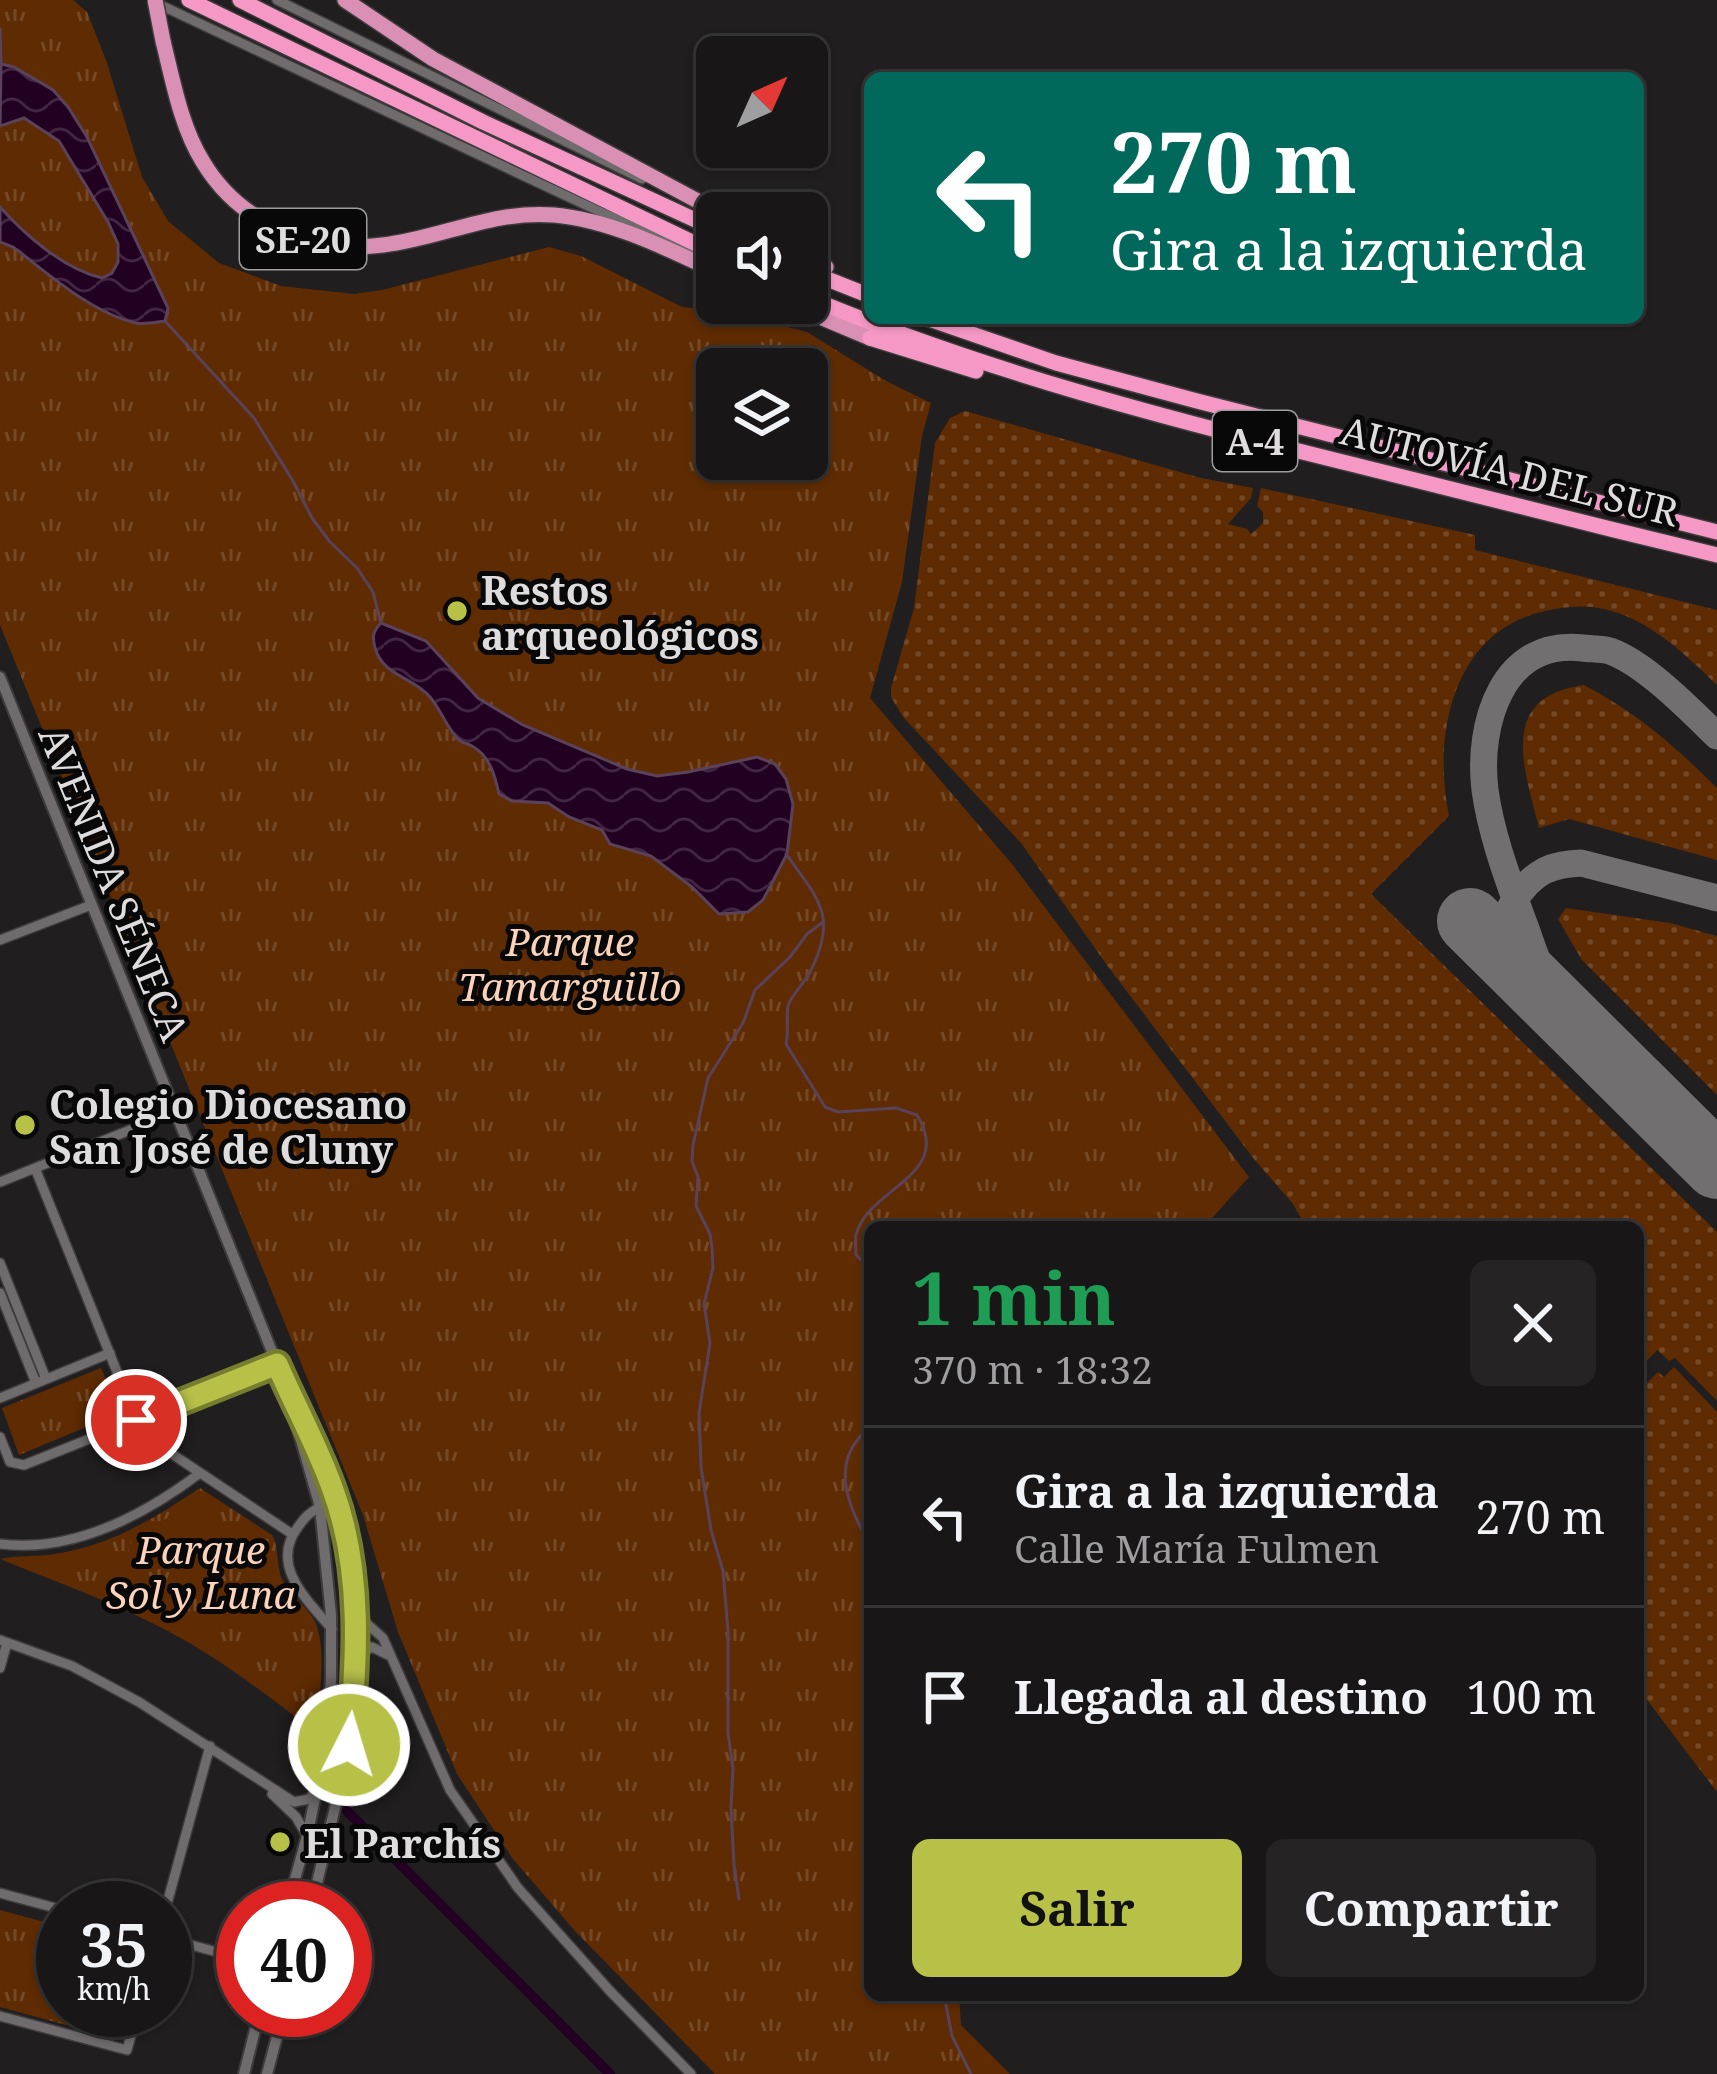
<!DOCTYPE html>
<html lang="es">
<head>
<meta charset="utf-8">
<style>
  body { margin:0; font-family:"Noto Serif",serif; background:#252323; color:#f1f3f6; height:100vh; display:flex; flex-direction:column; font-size:45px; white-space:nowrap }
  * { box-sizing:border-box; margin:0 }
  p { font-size:39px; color:#9f9fa1 }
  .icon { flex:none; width:66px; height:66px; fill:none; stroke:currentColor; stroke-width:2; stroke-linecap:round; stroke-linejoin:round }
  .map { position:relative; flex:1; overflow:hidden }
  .side { position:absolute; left:864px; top:1221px; width:780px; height:780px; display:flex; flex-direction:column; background:#181616; border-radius:18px; box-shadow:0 3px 9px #0004,0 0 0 3px #363535 }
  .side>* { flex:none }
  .top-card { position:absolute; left:864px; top:72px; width:780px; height:252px; border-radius:18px; box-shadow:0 3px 9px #0004,0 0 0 3px #363535; background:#00695c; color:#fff; overflow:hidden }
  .needle { width:78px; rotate:45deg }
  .tools { position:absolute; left:696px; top:36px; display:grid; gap:24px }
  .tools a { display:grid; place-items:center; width:132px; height:132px; border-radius:18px; background:#181616; box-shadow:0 3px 9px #0004,0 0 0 3px #363535; font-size:60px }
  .speed { position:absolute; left:36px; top:1881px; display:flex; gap:24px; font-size:60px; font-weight:700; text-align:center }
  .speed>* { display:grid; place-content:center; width:156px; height:156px; border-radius:50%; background:#181616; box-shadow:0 3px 9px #0004,0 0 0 3px #363535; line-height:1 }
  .speed small { font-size:30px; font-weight:400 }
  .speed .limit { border:18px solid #d22; background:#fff; color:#111 }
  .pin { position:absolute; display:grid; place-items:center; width:102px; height:102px; color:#fff; margin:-51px; border:6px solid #fff; border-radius:50%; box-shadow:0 3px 12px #0007 }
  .me { position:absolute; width:132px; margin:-66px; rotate:5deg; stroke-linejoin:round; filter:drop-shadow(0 0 9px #0008) }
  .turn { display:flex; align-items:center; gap:42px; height:252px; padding:0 48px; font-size:54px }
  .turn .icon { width:156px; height:156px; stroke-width:2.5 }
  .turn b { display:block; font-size:84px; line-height:102px }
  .round { display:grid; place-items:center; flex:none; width:126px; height:126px; border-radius:18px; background:#252323 }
  .summary { display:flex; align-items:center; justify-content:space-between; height:204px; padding:0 48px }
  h1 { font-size:72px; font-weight:700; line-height:90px; color:#1e9e55 }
  .button { display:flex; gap:24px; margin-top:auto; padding:24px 48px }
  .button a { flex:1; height:138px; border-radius:18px; background:#b7c148; color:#111; font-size:48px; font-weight:700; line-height:138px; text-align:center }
  .button a+a { background:#252323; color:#f1f3f6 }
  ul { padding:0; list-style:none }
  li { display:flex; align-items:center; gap:36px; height:180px; padding:0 48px; border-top:3px solid #363535 }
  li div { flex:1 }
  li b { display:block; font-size:45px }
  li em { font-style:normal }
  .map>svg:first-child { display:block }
</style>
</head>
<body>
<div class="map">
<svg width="1717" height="2074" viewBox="0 0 1717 2074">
  <defs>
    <pattern id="grass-dots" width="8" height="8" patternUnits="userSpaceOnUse" patternTransform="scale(3)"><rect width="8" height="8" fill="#5e2b02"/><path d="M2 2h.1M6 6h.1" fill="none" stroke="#754926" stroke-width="1.8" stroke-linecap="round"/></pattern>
    <pattern id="park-tufts" width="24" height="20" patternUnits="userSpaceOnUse" patternTransform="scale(3)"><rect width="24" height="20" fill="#5e2b02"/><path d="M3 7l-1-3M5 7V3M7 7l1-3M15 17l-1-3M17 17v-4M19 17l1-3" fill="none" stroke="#754926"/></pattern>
    <pattern id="water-waves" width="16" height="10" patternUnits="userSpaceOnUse" patternTransform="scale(3)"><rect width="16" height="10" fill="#202"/><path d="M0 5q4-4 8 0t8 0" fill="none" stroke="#422542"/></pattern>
  </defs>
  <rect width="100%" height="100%" fill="#201e1e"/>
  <path fill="url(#grass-dots)" d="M965,411L1201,478L1253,488L1251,498L1228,524L1247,529L1251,534L1263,523V512L1257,506L1261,488L1475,535V550L1717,610V685C1685,654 1649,619 1604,609C1582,604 1562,607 1541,612C1451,634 1433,738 1449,816L1371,894L1717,1232V1401L1675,1358L1669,1361L1657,1350L1640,1368L1647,1376L1638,1385V1227H1306L1293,1204L1254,1159L1109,968L1021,843L903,717L891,697V688L914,608L935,443L950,418Z
    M1584,685C1637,713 1675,746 1717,788V860L1569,819L1539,828C1524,767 1497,697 1584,685Z
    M1566,908L1670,923L1717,936V1095L1582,960L1558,919Z
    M1674,1367L1717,1412V1792L1638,1688V1392L1658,1372L1664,1377Z"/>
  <path fill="url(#park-tufts)" fill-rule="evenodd" d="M0,0H73L87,12L106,60L142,177L168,221L219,263L281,286L354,294L382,290L549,247L581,256L682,307L728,312L807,332L886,381L931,403L922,436L902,582L870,698L1012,864L1249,1177L1204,1227H870V1995H959L961,2025L1010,2074H715L575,1931L513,1859L457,1774L398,1632L363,1515L0,625ZM717,369H807V459H717Z
    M101,1368L120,1413L19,1455L2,1408Z
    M200,1488L272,1535C280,1549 275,1565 283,1581C290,1596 304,1604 313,1618C329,1645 318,1702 316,1733C265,1693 213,1653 154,1624C105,1599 51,1580 0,1559C16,1555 37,1557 55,1554C112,1545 153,1519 200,1488Z
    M0,1910L63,1927V2010H129L121,2040L0,2007Z"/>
  <path fill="#5e2b02" d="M176,1512L193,1538L143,1571L126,1546Z"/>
  <path fill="url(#water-waves)" stroke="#5a425a" stroke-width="3" d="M1,64L14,67L53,90L68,107L87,137L168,308L165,321C156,322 145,325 136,323C93,314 47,273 13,247L0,242V207C26,236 64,269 102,278L112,273L118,262V244L108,222L59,141L24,118L0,126Z
    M381,623L426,641L478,698L523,725L627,769L657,776L688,772L757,757L775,764L786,779L793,804L787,854L763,900L748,912L719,914L692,887L651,856L610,844L602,830L569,817L548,803L512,801L499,794C495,776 490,756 472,746C463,741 463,745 456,737C446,725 440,709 430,697C413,677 383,676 375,648C372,636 373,631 381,623Z"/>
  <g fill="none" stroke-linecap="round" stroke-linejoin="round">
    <path stroke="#5a425a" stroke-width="3" d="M0,29L1,64
      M165,321L254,418L293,481L312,518L330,542L357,568L373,592L381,623
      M786,854C819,900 839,917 809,974C804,983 791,996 788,1006C786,1015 789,1032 786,1044L825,1107L838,1112L896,1108L917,1115C955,1176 867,1188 856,1235C855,1238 856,1251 856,1255L870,1268
      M870,1423C865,1432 857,1439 852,1448C835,1478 854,1518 870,1544
      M739,1899L734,1865L731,1808L733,1768L728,1733V1631L723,1571L711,1530L701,1467L699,1413L710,1343L704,1304L713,1268L712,1248L710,1234L696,1206L698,1177L692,1161L693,1145L708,1078L743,1023L755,990L790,957L807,934L823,922
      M944,1995L952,2036L971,2074"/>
    <path stroke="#202" stroke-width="10" d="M347,1811L610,2074"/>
    <path stroke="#716f6f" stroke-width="27" d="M1545,996C1532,981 1507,963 1503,943C1498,918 1522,883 1544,871C1556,865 1567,864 1581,863L1717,898
      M1590,1040C1574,1018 1556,996 1543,972C1534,956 1530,938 1523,921C1508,879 1491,834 1485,790C1477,725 1502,638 1583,648C1591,649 1602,649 1610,651C1646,664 1690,710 1717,736"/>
    <path stroke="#716f6f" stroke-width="66" d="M1470,921L1717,1166"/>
    <g stroke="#3d3b3b" stroke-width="12">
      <path id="minor" d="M277,0L642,179
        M154,2L605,214L695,251
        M0,940L91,905
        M35,1168L142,1434L292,1534
        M0,1182L175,1112
        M0,1263L46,1379
        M0,1293L36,1383
        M0,1398L110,1353
        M0,1437L10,1462
        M10,1462L24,1465L277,1364
        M320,1507C310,1512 305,1517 298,1527C269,1565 307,1600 332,1629
        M0,1544C73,1553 143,1516 200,1473
        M355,1613L383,1638L450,1790L518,1888L610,1991L691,2074
        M0,1640L72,1666L139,1702L294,1802L309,1799L315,1792
        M358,1666L362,1653L372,1647L388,1655
        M0,1668L7,1643
        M272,1794L296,1817L307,1836L329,1842
        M0,1893L63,1910
        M165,1911L210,1746
        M165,1938L243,1959
        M0,2016L127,2050L138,2010"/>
    </g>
    <g stroke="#3d3b3b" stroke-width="14">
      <path id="tertiary" d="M0,677L277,1364L333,1489L343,1522L355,1613V1673L348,1753L311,1908
        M287,1908L307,1836L326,1747L331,1679V1615L320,1507L294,1416
        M244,2074L260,2010
        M267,2074L284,2010"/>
    </g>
    <g stroke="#3d3b3b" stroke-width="18">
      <path id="trunk" d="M345,0L433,59L720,213
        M163,41C173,81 181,127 203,162C240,224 314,254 383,245C442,238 492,210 554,215C610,220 666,248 717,272
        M807,258L826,267
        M787,303L870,338"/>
    </g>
    <g stroke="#3d3b3b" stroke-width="18">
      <path id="motorway" d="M189,0L717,254
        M240,0L483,122L717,230
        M807,271L870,296
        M807,297C984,371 1168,419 1355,465C1475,495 1596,526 1717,555
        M926,318L1056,363L1197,401L1717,532
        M870,338L976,371"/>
    </g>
    <use href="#minor" stroke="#706c6d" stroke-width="9"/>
    <use href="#tertiary" stroke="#706c6d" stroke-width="10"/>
    <use href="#trunk" stroke="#da8fb4" stroke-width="15"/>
    <use href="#motorway" stroke="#f598c5" stroke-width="15"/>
    <g stroke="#3d3b3b" stroke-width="18" stroke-linecap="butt">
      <path id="trunk-bridge" d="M155,0L163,41"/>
    </g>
    <use href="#trunk-bridge" stroke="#da8fb4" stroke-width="15"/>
  </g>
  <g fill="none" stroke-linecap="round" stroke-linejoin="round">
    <g stroke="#777d2f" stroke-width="30">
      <path id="route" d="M136,1420L277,1364C295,1406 318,1447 333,1490C363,1571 357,1662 349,1745"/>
    </g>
    <use href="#route" stroke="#b7c148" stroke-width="21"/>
  </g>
  <g fill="#b7c148" stroke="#090808" stroke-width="4.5">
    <circle cx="457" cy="611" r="12"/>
    <circle cx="25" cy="1125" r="12"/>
    <circle cx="280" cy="1842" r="12"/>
  </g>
  <g text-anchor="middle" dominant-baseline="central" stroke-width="10" stroke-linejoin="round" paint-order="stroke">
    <g fill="#090808" stroke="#9e9c9c" stroke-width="3">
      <rect x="240" y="209" width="126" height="60" rx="9"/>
      <rect x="1213" y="411" width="84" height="60" rx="9"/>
    </g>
    <g font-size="36" font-weight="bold" fill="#dedcdc">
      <text x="303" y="239">SE-20</text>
      <text x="1255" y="441">A-4</text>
    </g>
    <g font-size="39" fill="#dedcdc" stroke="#090808">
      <text transform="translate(1510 470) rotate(14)">AUTOVÍA DEL SUR</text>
      <text transform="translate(115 883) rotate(68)">AVENIDA SÉNECA</text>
    </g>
    <g font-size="39" font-weight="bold" fill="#dedcdc" stroke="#090808" text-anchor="start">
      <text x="481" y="589">Restos<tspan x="481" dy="45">arqueológicos</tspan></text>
      <text x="49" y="1103">Colegio Diocesano<tspan x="49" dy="45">San José de Cluny</tspan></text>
      <text x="304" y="1842">El Parchís</text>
    </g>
    <g font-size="39" font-style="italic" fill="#fbd2ba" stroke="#090808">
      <text x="570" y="940">Parque<tspan x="570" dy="45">Tamarguillo</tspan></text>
      <text x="201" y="1548">Parque<tspan x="201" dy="45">Sol y Luna</tspan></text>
    </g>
  </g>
</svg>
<div class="tools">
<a><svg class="needle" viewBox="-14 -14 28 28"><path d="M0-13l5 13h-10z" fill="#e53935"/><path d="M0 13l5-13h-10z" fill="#9f9fa1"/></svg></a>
<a><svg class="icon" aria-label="sound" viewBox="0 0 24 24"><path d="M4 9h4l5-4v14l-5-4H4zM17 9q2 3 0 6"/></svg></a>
<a><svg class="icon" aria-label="layers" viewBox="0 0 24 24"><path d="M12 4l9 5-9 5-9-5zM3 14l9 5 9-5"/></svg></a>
</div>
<div class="speed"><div>35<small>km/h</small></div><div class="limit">40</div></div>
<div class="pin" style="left:136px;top:1420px;background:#d93025"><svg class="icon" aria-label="arrive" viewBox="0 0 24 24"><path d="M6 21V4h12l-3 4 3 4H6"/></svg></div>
<svg class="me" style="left:349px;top:1745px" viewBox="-20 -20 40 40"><circle r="17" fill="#b7c148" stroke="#fff" stroke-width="3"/><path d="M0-11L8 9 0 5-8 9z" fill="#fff"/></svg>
<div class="top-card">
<div class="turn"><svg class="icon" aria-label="left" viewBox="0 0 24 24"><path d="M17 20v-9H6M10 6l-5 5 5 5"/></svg><div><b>270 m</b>Gira a la izquierda</div></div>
</div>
<section class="side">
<div class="summary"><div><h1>1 min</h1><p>370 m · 18:32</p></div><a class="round"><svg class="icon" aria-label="close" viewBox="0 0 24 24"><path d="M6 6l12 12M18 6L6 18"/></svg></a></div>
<ul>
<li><svg class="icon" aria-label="left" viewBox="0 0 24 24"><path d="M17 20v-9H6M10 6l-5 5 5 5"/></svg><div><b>Gira a la izquierda</b><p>Calle María Fulmen</p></div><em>270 m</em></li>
<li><svg class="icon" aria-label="arrive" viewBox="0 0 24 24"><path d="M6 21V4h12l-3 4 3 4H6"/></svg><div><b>Llegada al destino</b></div><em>100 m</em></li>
</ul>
<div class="button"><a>Salir</a><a>Compartir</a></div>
</section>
</div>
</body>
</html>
